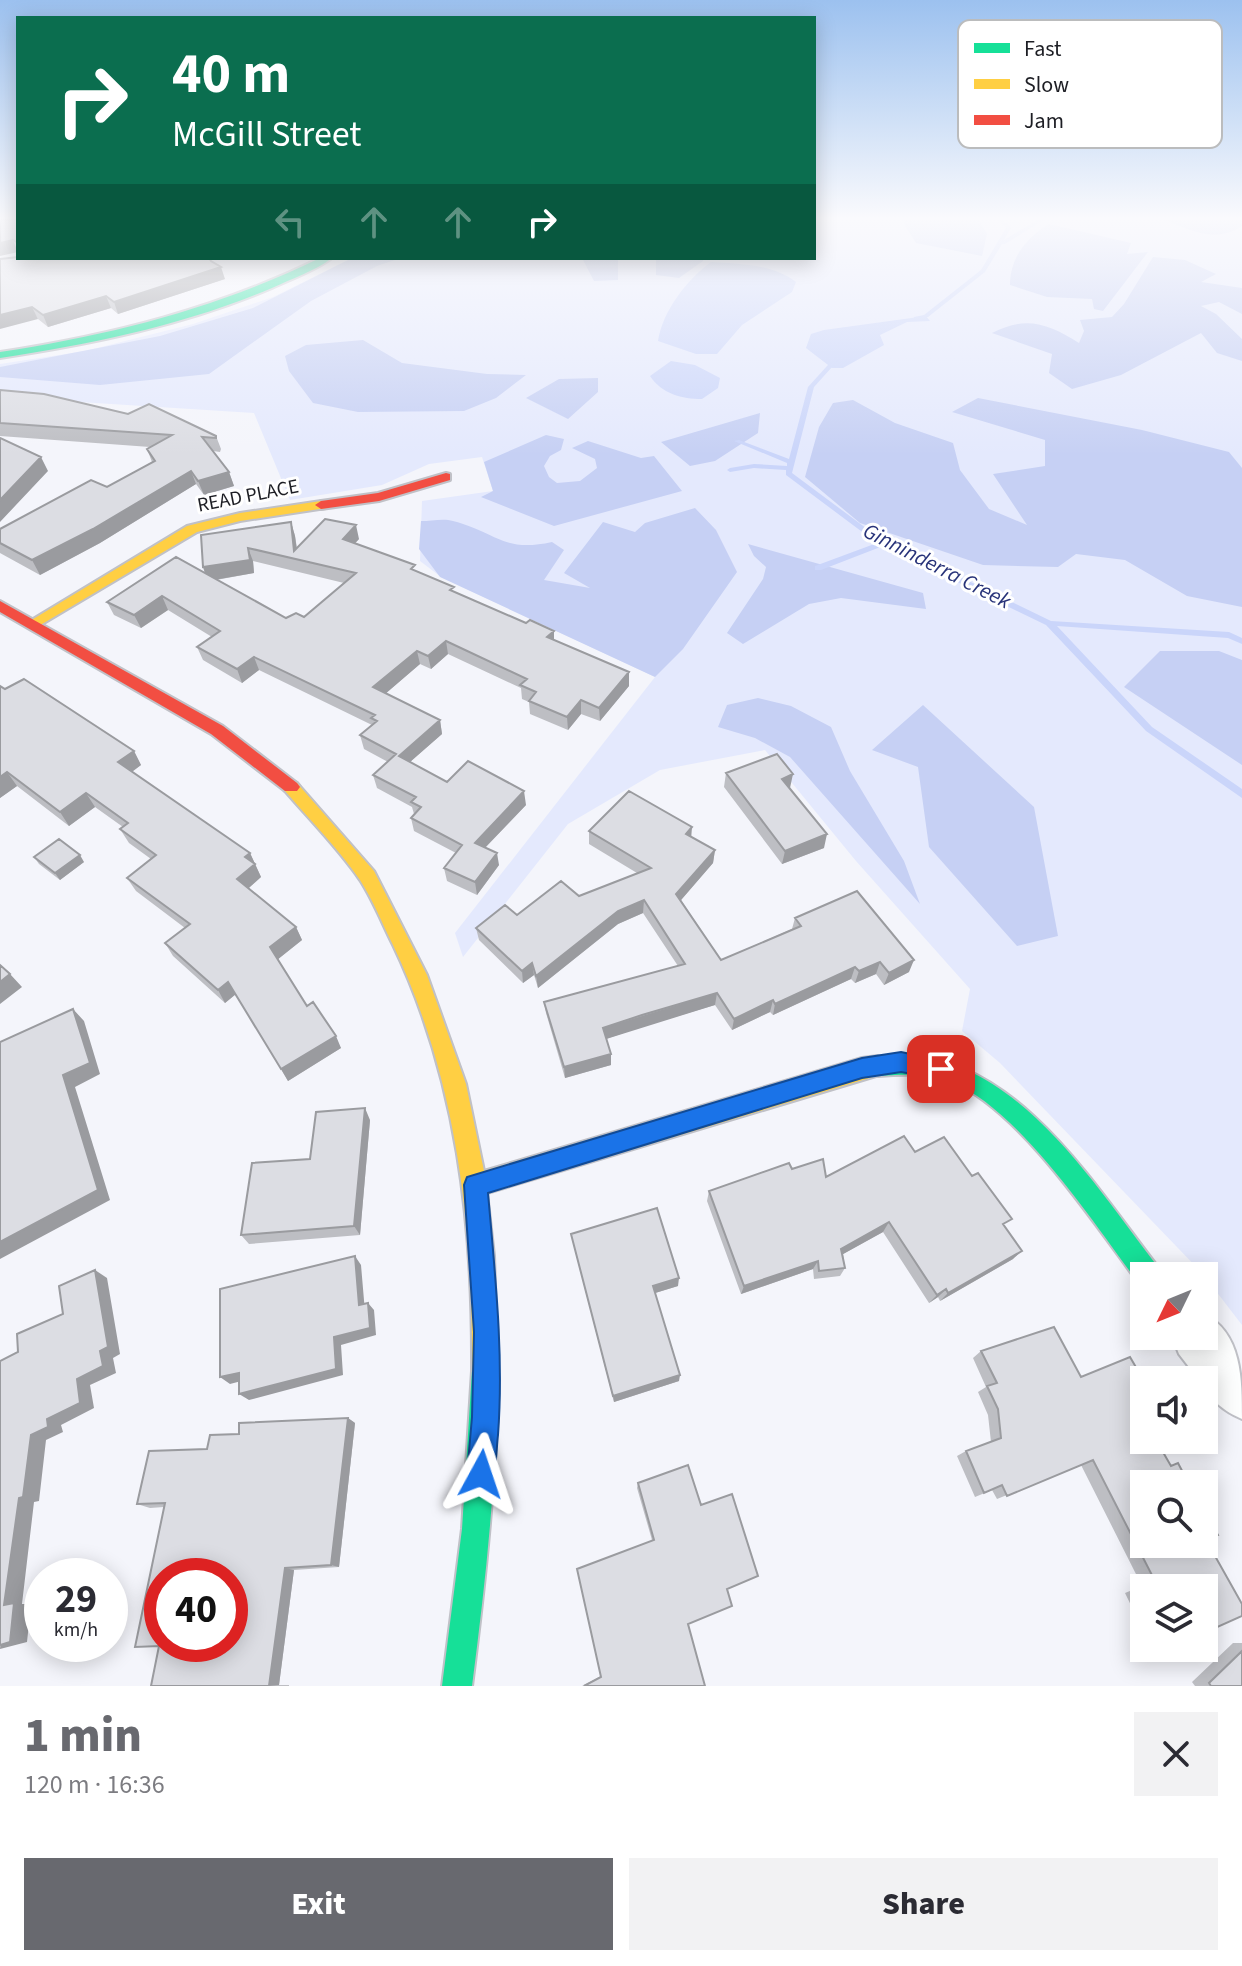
<!DOCTYPE html>
<html lang="en">
<head>
<meta charset="utf-8">
<style>
  body { margin:0; font-family:"Source Sans 3",sans-serif; background:#f2f2f3; color:#2b2b33; height:100vh; display:flex; flex-direction:column; font-size:30px; white-space:nowrap }
  * { box-sizing:border-box; margin:0 }
  p { font-size:26px; color:#7c7c81 }
  .icon { flex:none; width:44px; height:44px; fill:none; stroke:currentColor; stroke-width:2; stroke-linecap:round; stroke-linejoin:round }
  .map { position:relative; height:1686px; overflow:hidden }
  .sheet { display:flex; flex-direction:column; background:#fff; flex:1 }
  .sheet>* { flex:none }
  .guide { position:absolute; left:16px; top:16px; width:800px; height:244px; border-radius:0px; box-shadow:0 4px 20px #0003; background:#0b6e4f; color:#fff; overflow:hidden }
  .needle { width:52px; rotate:227deg }
  .controls { position:absolute; left:1130px; top:1262px; display:grid; gap:16px }
  .controls a { display:grid; place-items:center; width:88px; height:88px; border-radius:0px; background:#fff; box-shadow:0 4px 20px #0003; font-size:40px }
  .speed { position:absolute; left:24px; top:1558px; display:flex; gap:16px; font-size:40px; font-weight:700; text-align:center }
  .speed>* { display:grid; place-content:center; width:104px; height:104px; border-radius:50%; background:#fff; box-shadow:0 4px 20px #0003; line-height:1 }
  .speed small { font-size:20px; font-weight:400 }
  .speed .limit { border:12px solid #d22; background:#fff; color:#111 }
  .pin { position:absolute; display:grid; place-items:center; width:68px; height:68px; color:#fff; margin:-34px; border-radius:16px; box-shadow:0 4px 12px #0006 }
  .me { position:absolute; width:88px; margin:-44px; rotate:5deg; stroke-linejoin:round; filter:drop-shadow(0 0 6px #0008) }
  .turn { display:flex; align-items:center; gap:28px; height:168px; padding:0 24px; font-size:36px }
  .turn .icon { width:104px; height:104px; stroke-width:2.5 }
  .turn b { display:block; font-size:56px; line-height:68px }
  .lanes { display:flex; align-items:center; height:76px; padding:0 24px; background:#0003; justify-content:center; gap:40px; direction:ltr }
  .lanes .off { opacity:.35 }
  .round { display:grid; place-items:center; flex:none; width:84px; height:84px; border-radius:0px; background:#f2f2f3 }
  .headline { display:flex; align-items:center; justify-content:space-between; height:136px; padding:0 24px }
  h1 { font-size:48px; font-weight:800; line-height:60px; color:#68696f }
  .cta { display:flex; gap:16px; margin-top:auto; padding:16px 24px }
  .cta a { flex:1; height:92px; border-radius:0px; background:#68696f; color:#fff; font-size:32px; font-weight:800; line-height:92px; text-align:center }
  .cta a+a { background:#f2f2f3; color:#2b2b33 }
  .map>svg:first-child { display:block }
</style>
</head>
<body>
<div class="map">
<svg width="1242" height="1686" viewBox="0 0 1242 1686">
  <rect width="100%" height="100%" fill="#f4f5fb"/>
  <path fill="#e4e9fd" d="M814,219H1242V1325L1202,1273L1000,1063L962,1031L970,989L856,861L765,750L660,770L568,824L463,957L455,933L655,677L441,577L420,561L422,501L493,491L482,457L429,464L382,485L290,500L254,413L0,397V364L85,351L193,324L273,297L352,258H814Z"/>
  <path fill="#c6d0f4" d="M905,219H978L987,234L982,256L916,243L904,224Z
    M1162,219H1242V226C1215,244 1190,230 1162,219Z
    M1049,224L1131,243L1127,254L1148,252L1103,311L1094,309L1092,299L1047,297L1010,285C1010,258 1026,238 1049,224Z
    M1153,257L1185,260L1216,274L1201,282L1242,288V314L1219,302L1201,306L1216,314L1242,339V361L1217,353L1201,333L1121,375L1072,389L1049,373L1052,354L992,333C1026,315 1049,324 1079,343L1084,331L1080,320L1112,317L1124,304Z
    M352,258H401L377,266L311,301L209,374L100,385L0,377V367L160,336L253,308Z
    M582,258H618V280L594,281Z
    M656,258H703V261L679,278L656,275Z
    M363,340L402,363L487,374L526,375L496,398L464,411L358,412L313,403L289,371L285,356L306,345Z
    M598,378V392L568,419L526,398L559,379Z
    M978,398L1142,430L1229,452L1242,468V607L1187,596L1125,560L1076,554L1058,567L983,565L860,523L805,477L819,427L833,403L853,400L895,423L953,443L960,470L989,509L1027,525L993,474L1045,466V440L952,412Z
    M760,413L758,433L715,461L690,466L661,442Z
    M546,435L564,439L561,450L550,456L544,466L549,477L557,483L580,481L597,468L595,459L572,448L588,441L641,458L654,456L682,491L554,526L481,497L493,491L484,462Z
    M695,508L716,530L737,572L683,649L655,677L440,577L419,549L421,521C431,521 444,518 453,521C496,532 503,553 552,542L564,550L544,580L590,588L564,573L603,522L635,532L645,523Z
    M748,544L923,593L926,609L841,598L809,604L743,644L727,633L763,579L766,567L754,556Z
    M1160,651H1219L1242,660V765L1124,687Z
    M758,698L791,706L831,727L850,771L904,861L920,904L790,757L755,738L718,727L727,705Z
    M923,705L1034,807L1058,936L1017,946L929,847L918,767L872,750Z"/>
  <path fill="#cad5fa" d="M711,262C740,264 773,264 796,282L792,292L742,325L717,354H696L658,341C663,310 687,280 711,262Z
    M926,316L930,321L907,322L880,335L884,345L843,368H832L806,348L811,334L824,330Z
    M671,361L695,365L720,378L718,388L702,399C682,399 662,394 650,376Z"/>
  <g fill="none" stroke-linecap="round" stroke-linejoin="round">
    <path fill="#cad5fa" fill-rule="evenodd" d="M998,219H1003L1011,228L1004,240L1039,219H1045L1005,244H1002L985,272L928,317L914,319V317L924,315L981,270L1006,228Z
      M837,355L842,356L814,387L792,473L878,537L1051,621L1229,632L1242,638V644L1228,638L1057,626L1152,727L1242,789V798L1146,731L1046,625L883,546L821,570H815V566L877,543L786,475V470L754,468L730,472L727,470L730,468L754,464L787,466V463L734,441L739,440L789,459L808,387Z"/>
    <g stroke="#c0c1c7" stroke-width="4">
      <path id="street" d="M1204,1314C1242,1333 1242,1379 1242,1419C1226,1412 1206,1399 1204,1380H1199L1179,1354L1172,1336H1204Z"/>
    </g>
    <g stroke="#c0c1c7" stroke-width="4">
      <path id="fast" d="M320,258H332C315,271 291,279 272,288C185,325 93,344 0,358V352C112,335 218,308 320,258Z
        M908,1055C1020,1062 1095,1186 1158,1267L1161,1276H1144V1286L1140,1285C1095,1225 1021,1111 952,1082C929,1073 902,1074 878,1076L870,1073L867,1066L870,1059Z
        M485,1358L494,1362C502,1381 497,1408 496,1429C493,1515 483,1601 472,1686H442L462,1529L472,1371L476,1362Z"/>
    </g>
    <g stroke="#c0c1c7" stroke-width="4">
      <path id="slow" d="M321,501L327,505L326,508L240,521L197,532L37,627L32,629L25,624L187,526L240,513Z
        M291,781L297,783L374,871L427,975L466,1084L484,1171L862,1058L878,1056L886,1059L889,1066L886,1073L487,1193L494,1256L498,1371L494,1380L485,1384L476,1380L472,1371C473,1224 457,1079 393,945C382,923 373,900 360,880C338,848 310,820 285,791L282,787Z"/>
    </g>
    <g stroke="#c0c1c7" stroke-width="4">
      <path id="jam" d="M446,473L450,474V480L379,501L321,509L315,505L321,501L378,493Z
        M0,601L223,726L297,783L300,787L297,791H285L211,734L0,612Z"/>
    </g>
    <use href="#street" fill="#fdfefe" fill-rule="evenodd"/>
    <use href="#fast" fill="#16e098" fill-rule="evenodd"/>
    <use href="#slow" fill="#ffcf43" fill-rule="evenodd"/>
    <use href="#jam" fill="#f24e42" fill-rule="evenodd"/>
  </g>
  <path fill="#bdbec3" fill-rule="evenodd" d="M0,259L225,279L118,314L111,308L48,327L38,319Z
    M0,390L216,436L221,449L220,452L213,451L229,472L234,486L204,495L196,484L100,543L40,575L0,553V529L107,487L152,462L147,449L150,447L0,436Z
    M291,522L295,536L297,548L359,539L354,544L416,571L455,593L526,623L554,631V640L629,686L600,721L581,714L568,730L530,714L529,702L522,699L521,688L448,654L431,669L420,664L386,693L440,720L442,734L410,762L447,782L526,805L485,848L499,865L477,895L447,881L444,868L456,853L414,831L411,818L414,814L412,807L377,788L373,775L388,762L364,749L360,735L372,725L259,670L242,683L203,660L197,647L212,637L168,610L141,628L114,615L107,602L205,574L203,567ZM253,561L344,583L304,617L286,618L216,580L254,573Z
    M5,689L134,751L141,765L132,772L250,853L261,877L249,888L296,927L302,940L278,959L307,1006L341,1048L288,1081L236,994L225,1003L173,956L165,943L185,928L136,891L127,878L151,859L129,843L120,829L123,827L95,807L69,826L17,786L0,798Z
    M726,773L790,788L824,848L782,864L724,787Z
    M589,831L691,837L715,850L713,863L681,900L721,960L792,929L795,918L909,972L884,985L876,974L855,983L851,979L773,1015L770,1012L732,1030L715,1005L641,1027L606,1039L611,1065L565,1078L546,1013L544,1002L678,966L643,913L618,924L538,988L534,975L523,983L479,940L476,928L579,896L637,873L589,844Z
    M34,857L84,862L60,880L39,864Z
    M370,1120L360,1235L249,1244L241,1235L310,1159Z
    M915,1152L1013,1259L940,1301L938,1297L929,1303L883,1232L843,1254L845,1268L840,1276L814,1279L813,1269L741,1294L707,1201L709,1191L792,1169L826,1177Z
    M571,1234L678,1286L655,1293L679,1381L614,1402L573,1243Z
    M981,1351L1081,1377L1144,1440L1206,1540L1204,1588H1144V1632L1125,1593L1142,1586L1081,1465L997,1499L992,1490L975,1497L957,1456L966,1451L991,1442L988,1415L978,1392L986,1387L973,1358Z
    M348,1418L355,1423L339,1567L294,1570L279,1685H289V1686H151L159,1646L164,1507L150,1508L137,1504L207,1449L239,1434Z
    M638,1483L727,1589L688,1624L705,1686H582L601,1676L652,1540L637,1488Z
    M1233,1643H1242V1686H1195L1192,1682Z"/>
  <path fill="#9a9b9f" d="M13,240L18,252L0,256V243Z
    M221,267L225,279L118,314L114,302Z
    M106,296L111,308L48,327L43,315Z
    M32,307L38,319L0,329V315Z
    M41,457L48,471L0,522V500Z
    M191,471L196,484L100,543L40,575L32,560Z
    M229,472L234,486L204,495L198,481Z
    M291,522L295,536L298,559L294,551Z
    M356,525L359,539L346,553L343,539Z
    M248,548L253,561L254,573L208,581L203,567Z
    M162,596L168,610L141,628L134,615Z
    M554,631V644L547,637Z
    M446,641L448,654L431,669L428,656Z
    M417,651L420,664L377,701L373,687Z
    M254,657L259,670L242,683L237,669Z
    M629,672V686L600,721L599,708Z
    M581,700V714L568,730L567,717Z
    M440,720L442,734L402,769L399,756Z
    M134,751L141,765L126,776L118,762Z
    M7,772L17,786L0,798V777Z
    M793,774L790,788L782,779Z
    M524,791L526,805L477,856L475,843Z
    M86,793L95,807L69,826L60,812Z
    M692,827L691,840L686,834Z
    M827,834L824,848L782,864L785,851Z
    M715,850L713,863L675,907L676,894Z
    M250,853L261,877L244,892L237,879L245,857Z
    M497,853L499,865L477,895L475,882Z
    M80,855L84,862L60,880L55,873Z
    M644,900L643,913L618,924L538,988L536,976L618,911Z
    M296,927L302,940L277,960L270,947Z
    M914,960L909,972L884,985L889,973Z
    M880,962L876,974L855,983L859,971Z
    M532,963L534,975L523,983L522,971Z
    M855,967L851,979L773,1015L775,1004Z
    M10,974L22,987L0,1004V982Z
    M228,982L236,994L225,1003L218,990Z
    M717,993L715,1005L603,1040V1028Z
    M773,1000L770,1012L732,1030L734,1019Z
    M73,1009L84,1021L100,1074L75,1087L110,1200L0,1259V1242L63,1075Z
    M336,1036L341,1048L288,1081L281,1069Z
    M611,1054V1065L565,1078L564,1067Z
    M365,1108L370,1120L360,1235L354,1226Z
    M889,1222L883,1232L836,1258L841,1249Z
    M1022,1251L1013,1259L940,1301L948,1293Z
    M355,1256L361,1265L365,1312L359,1305Z
    M818,1261L813,1269L741,1294L744,1286Z
    M95,1270L107,1278L120,1354L113,1358L116,1373L90,1385L94,1408L61,1425L63,1432L46,1440L39,1501L34,1502L22,1604H31L27,1642L0,1649L4,1605L19,1498L31,1435L47,1419L77,1379L100,1351Z
    M679,1278L678,1286L652,1294L653,1286Z
    M946,1289L938,1297L929,1303L937,1295Z
    M368,1303L374,1310L376,1335L341,1345L343,1375L249,1400L239,1394L334,1337Z
    M239,1373L249,1379L230,1384L220,1377Z
    M680,1375L679,1381L614,1402L613,1396Z
    M348,1418L355,1423L339,1567L331,1565Z
    M285,1568L294,1570L279,1685L269,1686Z"/>
  <path fill="#dcdde3" stroke="#9a9b9f" stroke-width="2" fill-rule="evenodd" d="M0,219H18V243L13,240L0,243Z
    M18,257L209,258L211,261L221,267L114,302L106,296L43,315L32,307L0,315V259Z
    M0,390L44,394L128,414L149,404L216,436V438L202,437L229,472L198,481L191,471L93,529L32,560L0,543V529L91,480L107,487L155,461L147,449L172,435L0,423Z
    M0,438L41,457L0,500Z
    M325,519L356,525L343,539L415,565L411,569L454,587L450,590L526,623L530,620L554,631L547,637L629,672L599,708L581,700L567,717L529,701L536,692L520,685L527,679L446,641L428,656L417,651L373,687L440,720L399,756L447,782L468,761L524,791L475,843L497,853L475,882L444,868L462,845L411,818L421,807L411,802L416,797L373,775L396,754L360,735L377,721L371,718L375,715L254,657L237,669L197,647L220,631L162,596L134,615L107,602L176,557L286,618L296,613L304,617L356,573L248,548L250,560L203,567L201,535L291,522L294,551Z
    M24,679L134,751L118,762L250,853L245,857L255,864L237,879L296,927L270,947L307,1006L313,1002L336,1036L281,1069L228,982L218,990L165,943L190,924L127,878L156,855L120,829L128,823L86,793L60,812L7,772L0,777V686L5,689Z
    M777,754L793,774L782,779L827,834L785,851L726,773Z
    M629,791L692,827L686,834L715,850L676,894L721,960L801,926L795,918L857,891L914,960L889,973L880,962L859,971L855,967L775,1004L773,1000L734,1019L717,993L642,1015L603,1028L611,1054L564,1067L544,1002L685,964L644,900L618,911L536,976L532,963L522,971L476,928L505,905L517,915L561,881L579,896L651,868L589,831Z
    M59,839L80,855L55,873L34,857Z
    M0,965L10,974L0,982Z
    M73,1009L90,1063L63,1075L98,1190L0,1242V1042Z
    M365,1108L354,1226L241,1235L252,1163L310,1159L316,1112Z
    M904,1136L915,1152L944,1137L972,1176L978,1173L1012,1219L1003,1224L1022,1251L948,1293L946,1289L937,1295L889,1222L841,1249L845,1268L819,1271L818,1261L744,1286L709,1191L789,1163L792,1169L823,1159L826,1177Z
    M657,1208L679,1278L653,1286L680,1375L613,1396L571,1234Z
    M355,1256L359,1305L368,1303L370,1328L334,1337L336,1369L239,1394V1373L220,1377V1289Z
    M95,1270L108,1347L100,1351L103,1366L77,1379L80,1403L47,1419L48,1427L31,1435L23,1497L19,1498L4,1605L14,1603L10,1642L0,1645V1361L18,1352L17,1334L63,1314L59,1286Z
    M1054,1327L1081,1377L1130,1357L1144,1381V1440H1156L1171,1466L1178,1463L1189,1484H1144V1544H1204V1511L1218,1535L1206,1540L1242,1604V1616L1204,1633V1588H1149L1157,1585L1093,1460L1007,1496L1002,1485L984,1493L966,1451L1001,1438L998,1409L987,1386L997,1383L981,1351Z
    M348,1418L331,1565L285,1568L269,1686H151L159,1646L135,1647L165,1503L137,1504L149,1451L207,1449L210,1435L239,1434V1423ZM162,1576H230V1644H162Z
    M688,1465L701,1505L732,1494L758,1576L727,1589L732,1606L688,1624L705,1686H584L601,1677L577,1569L654,1540L638,1483Z
    M1144,1590V1602L1139,1592Z
    M1242,1651V1686H1211L1209,1683Z"/>
  <linearGradient id="sky" x2="0" y2="1"><stop stop-color="#9cc1ef"/><stop offset="0.48" stop-color="#fafafd"/><stop offset="1" stop-color="#fafafd" stop-opacity="0"/></linearGradient>
  <rect width="1242" height="455" fill="url(#sky)"/>
  <path fill="#1a73e8" stroke="#114b97" stroke-width="2" d="M901,1052L949,1062L952,1069L949,1076L941,1079L901,1072L862,1078L488,1193C495,1274 504,1355 498,1435C496,1452 497,1469 490,1484L481,1488L471,1484L467,1474L472,1417L474,1332L464,1185L467,1177L862,1058Z"/>
  <g text-anchor="middle" dominant-baseline="central" stroke-width="6" stroke-linejoin="round" paint-order="stroke">
    <g font-size="20" fill="#1d1e24" stroke="#fff">
      <text transform="translate(248 496) rotate(-11)">READ PLACE</text>
    </g>
    <g font-size="22" font-style="italic" fill="#283379" stroke="#fff">
      <text transform="translate(937 566) rotate(27)">Ginninderra Creek</text>
    </g>
  </g>
  <rect x="958" y="20" width="264" height="128" rx="12" fill="#fff" stroke="#bbbcbd" stroke-width="2"/>
  <rect x="974" y="43" width="36" height="10" fill="#16e098"/>
  <rect x="974" y="79" width="36" height="10" fill="#ffcf43"/>
  <rect x="974" y="115" width="36" height="10" fill="#f24e42"/>
  <g font-size="22" fill="#1d1e24">
    <text x="1024" y="56">Fast</text>
    <text x="1024" y="92">Slow</text>
    <text x="1024" y="128">Jam</text>
  </g>
</svg>
<div class="controls">
<a><svg class="needle" viewBox="-14 -14 28 28"><path d="M0-13l5 13h-10z" fill="#e53935"/><path d="M0 13l5-13h-10z" fill="#7c7c81"/></svg></a>
<a><svg class="icon" aria-label="sound" viewBox="0 0 24 24"><path d="M4 9h4l5-4v14l-5-4H4zM17 9q2 3 0 6"/></svg></a>
<a><svg class="icon" aria-label="search" viewBox="0 0 24 24"><circle cx="10" cy="10" r="6"/><path d="M15 15l6 6"/></svg></a>
<a><svg class="icon" aria-label="layers" viewBox="0 0 24 24"><path d="M12 4l9 5-9 5-9-5zM3 14l9 5 9-5"/></svg></a>
</div>
<div class="speed"><div>29<small>km/h</small></div><div class="limit">40</div></div>
<div class="pin" style="left:941px;top:1069px;background:#d93025"><svg class="icon" aria-label="arrive" viewBox="0 0 24 24"><path d="M6 21V4h12l-3 4 3 4H6"/></svg></div>
<svg class="me" style="left:481px;top:1474px" viewBox="-20 -20 40 40"><path d="M0-17L14 15 0 8-14 15z" fill="#1a73e8" stroke="#fff" stroke-width="4"/></svg>
<div class="guide">
<div class="turn"><svg class="icon" aria-label="right" viewBox="0 0 24 24"><path d="M7 20v-9h11M14 6l5 5-5 5"/></svg><div><b>40 m</b>McGill Street</div></div>
<div class="lanes"><svg class="icon off" aria-label="left" viewBox="0 0 24 24"><path d="M17 20v-9H6M10 6l-5 5 5 5"/></svg><svg class="icon off" aria-label="ahead" viewBox="0 0 24 24"><path d="M12 20V5M6 11l6-6 6 6"/></svg><svg class="icon off" aria-label="ahead" viewBox="0 0 24 24"><path d="M12 20V5M6 11l6-6 6 6"/></svg><svg class="icon" aria-label="right" viewBox="0 0 24 24"><path d="M7 20v-9h11M14 6l5 5-5 5"/></svg></div>
</div>
</div>
<section class="sheet">
<div class="headline"><div><h1>1 min</h1><p>120 m · 16:36</p></div><a class="round"><svg class="icon" aria-label="close" viewBox="0 0 24 24"><path d="M6 6l12 12M18 6L6 18"/></svg></a></div>
<div class="cta"><a>Exit</a><a>Share</a></div>
</section>
</body>
</html>
